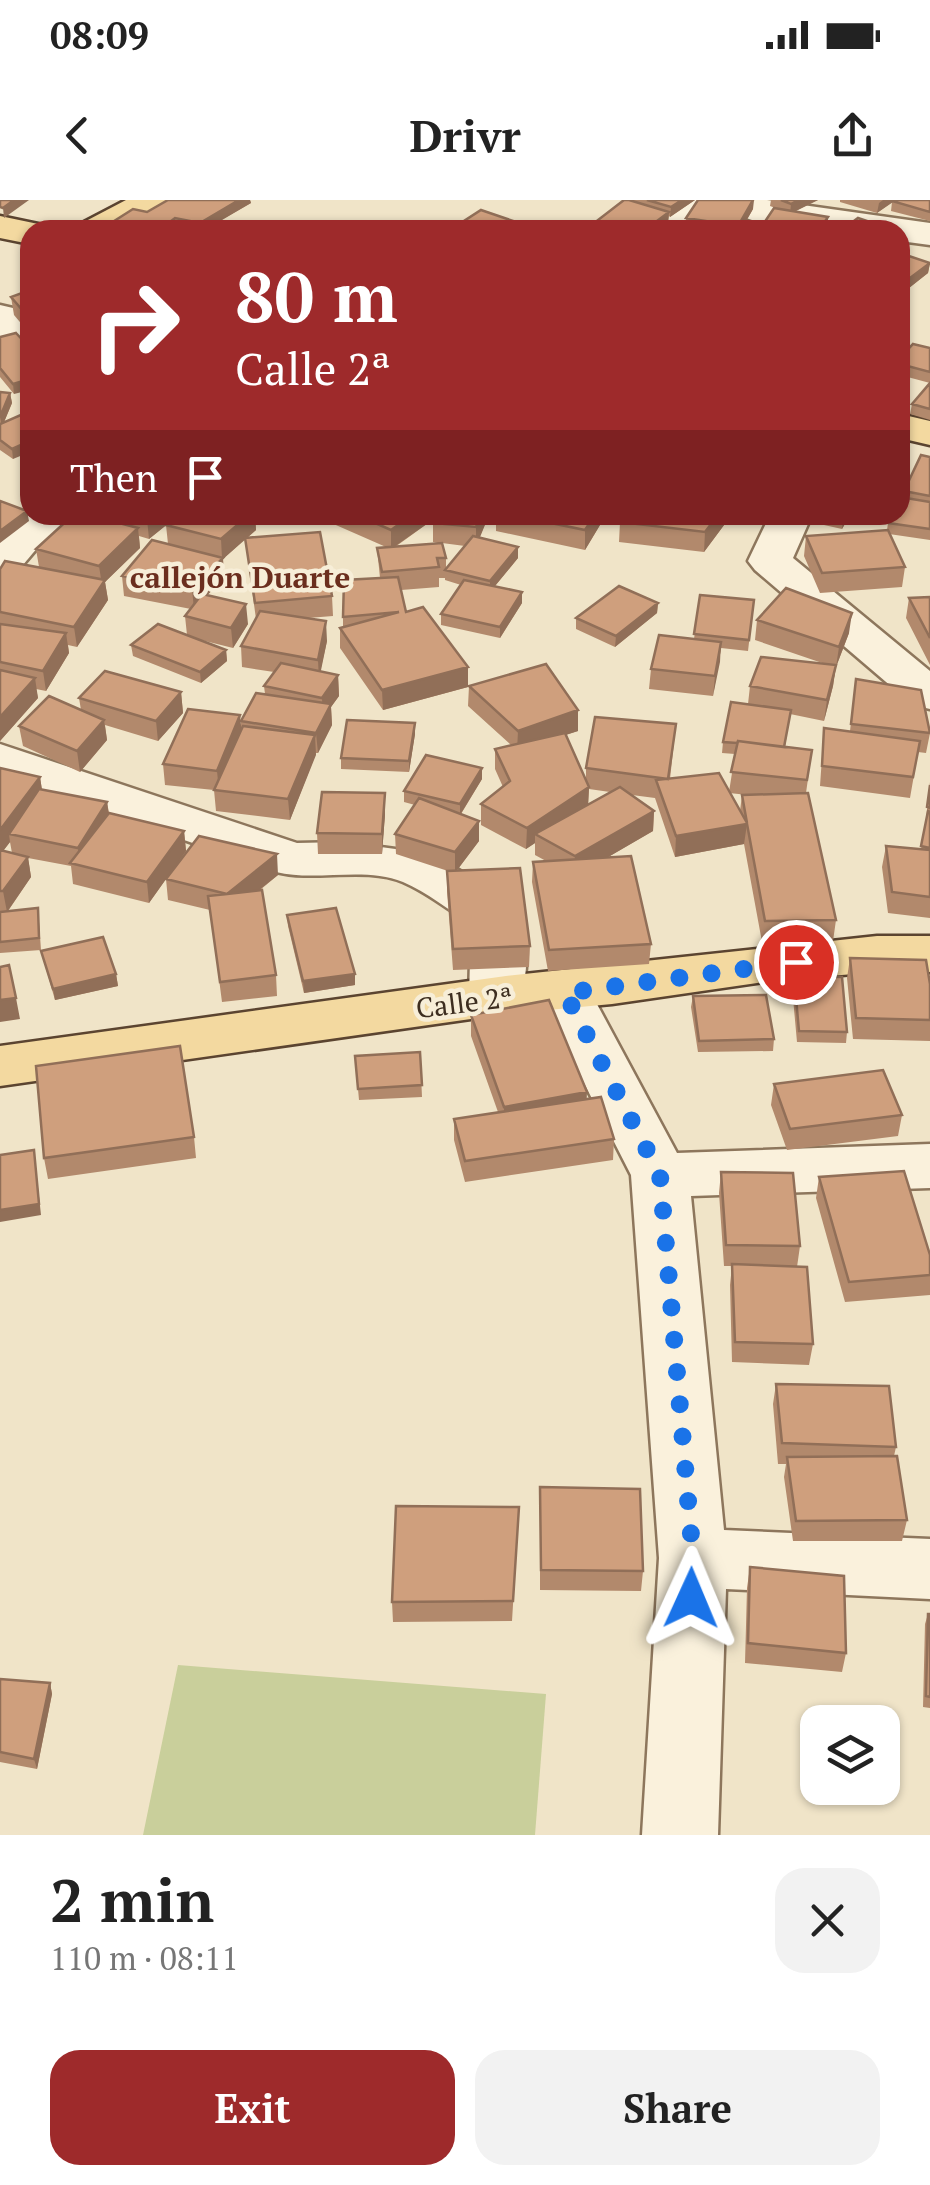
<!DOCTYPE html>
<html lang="en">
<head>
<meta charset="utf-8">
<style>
  body { margin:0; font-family:"PT Serif",serif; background:#f2f2f2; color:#222; height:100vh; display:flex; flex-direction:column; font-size:38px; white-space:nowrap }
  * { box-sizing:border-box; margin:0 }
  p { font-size:32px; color:#767676 }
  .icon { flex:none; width:55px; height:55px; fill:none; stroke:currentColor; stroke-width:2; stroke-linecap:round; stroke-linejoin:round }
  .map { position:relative; height:1635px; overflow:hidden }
  .sheet { display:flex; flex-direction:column; background:#fff; flex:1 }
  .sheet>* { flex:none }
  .guide { position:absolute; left:20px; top:20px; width:890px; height:305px; border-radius:30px; box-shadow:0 2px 8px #0004; background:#9e2a2b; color:#fff; overflow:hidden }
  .tools { position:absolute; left:800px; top:1505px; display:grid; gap:20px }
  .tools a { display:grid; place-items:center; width:100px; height:100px; border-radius:20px; background:#fff; box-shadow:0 2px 8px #0004; font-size:50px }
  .pin { position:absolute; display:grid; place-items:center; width:85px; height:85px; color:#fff; margin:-42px; border:5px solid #fff; border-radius:50%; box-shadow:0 2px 10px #0007 }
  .me { position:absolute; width:110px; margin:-55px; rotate:1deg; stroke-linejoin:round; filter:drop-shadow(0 0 8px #0008) }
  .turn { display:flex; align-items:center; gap:35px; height:210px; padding:0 50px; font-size:45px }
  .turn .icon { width:130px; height:130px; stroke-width:2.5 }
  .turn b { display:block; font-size:70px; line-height:85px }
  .then { display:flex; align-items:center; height:95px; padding:0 50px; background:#0003; gap:20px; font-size:38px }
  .round { display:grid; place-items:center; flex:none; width:105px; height:105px; border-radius:30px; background:#f2f2f2 }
  .headline { display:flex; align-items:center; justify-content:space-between; height:170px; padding:0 50px }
  h1 { font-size:60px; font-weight:800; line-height:75px }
  .action { display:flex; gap:20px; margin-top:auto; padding:20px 50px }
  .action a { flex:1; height:115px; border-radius:30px; background:#9e2a2b; color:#fff; font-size:40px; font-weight:800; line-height:115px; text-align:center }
  .action a+a { background:#f2f2f2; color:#222 }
  .status { display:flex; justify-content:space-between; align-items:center; height:70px; padding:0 50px; background:#fff; direction:ltr }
  .status svg { height:28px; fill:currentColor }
  header { display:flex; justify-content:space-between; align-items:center; height:130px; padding:0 50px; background:#fff; font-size:45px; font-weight:800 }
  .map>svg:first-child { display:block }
</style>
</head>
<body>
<div class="status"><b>08:09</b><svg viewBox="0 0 49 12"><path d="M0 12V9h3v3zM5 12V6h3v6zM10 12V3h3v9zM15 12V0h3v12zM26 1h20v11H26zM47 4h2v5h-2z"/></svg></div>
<header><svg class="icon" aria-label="back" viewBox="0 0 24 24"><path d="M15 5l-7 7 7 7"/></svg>Drivr<svg class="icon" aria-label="share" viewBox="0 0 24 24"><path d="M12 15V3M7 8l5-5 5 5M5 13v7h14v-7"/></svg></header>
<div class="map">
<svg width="930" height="1635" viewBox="0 0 930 1635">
  <rect width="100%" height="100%" fill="#f0e4c8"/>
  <path fill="#c9cf9b" d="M178,1465L546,1494L535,1635H143Z"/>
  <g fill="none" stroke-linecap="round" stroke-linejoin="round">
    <g stroke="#8d765c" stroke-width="5">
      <path id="minor" d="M680,0H717L689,30H651Z
        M720,0H767L930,23V45L900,41V30C859,30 745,37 720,0Z
        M0,105L13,108L30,125V160L16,156L0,138Z
        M30,315H85C75,330 57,330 44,342C27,356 23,373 0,378V338L15,322Z
        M770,315H812L793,358L930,471V509L913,505L755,370L748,361Z
        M0,544L297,643L344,642L432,654L517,705C531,728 529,787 515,810L496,816L477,810L469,797L471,724C450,711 427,692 403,682C364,666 316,682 276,672L0,576Z
        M565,774L584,780L677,953L930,944V988L691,996L724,1330L930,1339V1399L726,1389L718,1635H642L659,1358L631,975L538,793L546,780Z"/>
    </g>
    <g stroke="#5b4430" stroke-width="5">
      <path id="major" d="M126,0H169C149,29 111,30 79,30L84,22Z
        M0,16L43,25L46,30H30V44L0,38Z
        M900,214L930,221V245L900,238Z
        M877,736H930V772H877L771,781L612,804L506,814L0,886V846L506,776Z"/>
    </g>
    <use href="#minor" fill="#faf1dc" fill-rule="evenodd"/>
    <use href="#major" fill="#f3d9a0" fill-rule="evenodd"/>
  </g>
  <path fill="#b2896c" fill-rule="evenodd" d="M168,0H250L251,3L207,28L100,30L147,12Z
    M632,0H695L670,17L669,16L668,22L658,30L598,29V20Z
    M771,0H818L795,11L828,17L827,27L770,6Z
    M840,0H930V21L891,11L892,2L877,13L840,2Z
    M753,9L741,30H664H671L686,23V18Z
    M900,53L930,63L928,73L909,88L900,85Z
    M30,90V134L14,115L11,97Z
    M0,137L30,148L14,194L0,177Z
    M930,148V183L900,175V158Z
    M930,183V220L910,214L912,204Z
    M0,192L10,193L12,203L4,222L30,211L13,259L0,250Z
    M930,257V340L889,334L905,367L902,387L820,393L804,356L806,336L887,330L888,323L903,298L904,291Z
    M92,315H255L256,330L247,338L332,396L333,416L308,418L327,441L320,472L338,475L339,496L331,507L332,525L318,553H316L290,620L216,611L214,590L165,585L163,564L241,530V521L265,494L264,486L274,472L242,467L241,446L256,419L245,339L223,359L224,378L207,395L248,424L233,448L201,440L226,450L227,461L201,483L133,456L131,445L187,435L185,416L191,409L124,396L122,376L168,344L166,325L149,339L139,336L140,348L105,382L108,400L77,447L68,445L69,453L46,491L36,489L38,498L0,541V369L39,367L36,349Z
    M264,315H289L284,320Z
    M329,315H431V321L395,347L438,343L433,342V323L435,315H489L479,338L518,347V358L495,386L522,392V403L500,438L441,425V414L461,385L445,380V378H439V387L401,390L406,412L468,467V487L383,510L340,448V428L343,427V417L380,378L377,348L386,347L329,322ZM442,343L465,346L446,368V358Z
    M496,315H606L585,350L496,331Z
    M788,315H850L842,329L788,317Z
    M730,317L704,352L619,342L620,322Z
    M700,395L754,400L748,451L721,448L713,496L649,489L651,469L694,439Z
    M930,397V465L906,418L909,398Z
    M658,403L657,413L615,447L576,429V418Z
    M757,420L849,433L836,467L833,486L824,521L790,514L785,547L812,550L806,593L836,720L833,741L762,742L744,644L675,657L655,598L632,595L654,611L653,631L608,657L651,744L649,764L548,771L532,682L533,662L546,661L535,655V643L526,649L481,625V604L503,587L495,569V549L511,545L468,506L469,486L578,531L565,535L586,580V568L676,524L670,579L729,592L735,554L722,553L723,542L748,504L750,486L828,465L755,440ZM589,589L610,592L588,604ZM729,593L748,595H742L740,611Z
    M856,479L930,533L926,553L918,552L910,598L820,586L824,528L850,531Z
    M181,492L183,513L158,541L105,525L107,540L80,572L23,546L19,526L81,510L79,498Z
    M415,523V534L409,572L341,569V558Z
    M0,568L40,577L42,590L107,602L109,613L184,631L186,651L168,677L278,675L260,690L276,775L277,796L222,802L210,710L168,700L166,679L149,703L73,684L71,666L28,658L31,677L8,711L38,708L41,750L0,753ZM10,642L12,653L3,651Z
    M482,568V579L461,614L479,621V641L457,670L530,746L529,767L453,770L447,691V671H448L396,654L395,634L415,605L404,602V591Z
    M930,582V718L888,713L882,667L886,646L921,649L926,619Z
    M385,593V614L382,654H318L317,633Z
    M287,715L355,774V785L304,793L288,726Z
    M41,751L116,774L118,786L55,800Z
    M850,758L930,784V841L853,839L847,778Z
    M794,776L847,832L846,843L797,842L792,787Z
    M693,796L774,839L773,851L698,852L691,807Z
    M471,815L587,899L614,939L613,960L465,982L454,940V919L498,912L471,836Z
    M420,852L422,897L359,900L355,856Z
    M774,884L902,915L898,936L787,950L771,905Z
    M194,937L196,958L48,979L44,958Z
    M721,972L800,1046L797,1067L813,1144L809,1165L732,1162L730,1085L732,1066H724L719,993Z
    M819,977L930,1055V1095L845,1102L816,998Z
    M776,1184L896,1247L894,1256L907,1320L902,1341H793L784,1277L786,1264H778L773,1204Z
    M540,1287L643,1371L641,1391L540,1390Z
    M519,1307L512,1421L393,1422L392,1402Z
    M750,1367L846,1453L842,1472L745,1463L747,1388Z
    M928,1414H930V1508L923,1507L925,1424Z
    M0,1479L50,1483L52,1494L37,1569L0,1562Z"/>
  <path fill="#916f58" d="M14,0H29L4,18L3,8Z
    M239,0H250L251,3L205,30H200V23Z
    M682,0H695L670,17L671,7Z
    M754,0L753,9L741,30H738V26Z
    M800,0H818L790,14L791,4Z
    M883,0H896L877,13L879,3Z
    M669,12L668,22L658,30H645Z
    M828,17L827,27L825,30H819Z
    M175,18L176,27L173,30H159Z
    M930,63L928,73L909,88L910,78Z
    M30,179V190L14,194L13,184Z
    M10,193L12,203L2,227L0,217Z
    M30,241V252L13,259L12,249Z
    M27,311L29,321L0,343V331Z
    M152,315H179L149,339L147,319Z
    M249,315H255L256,330L223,359L224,378L194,409L192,389L222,358L221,339Z
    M412,315H431V321L391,349V330Z
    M481,315H489L476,347V327Z
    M595,315H606L585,350V330Z
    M718,315H730V317L704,352L705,332Z
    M845,315H850L842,329L843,319Z
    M138,328L140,348L105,382L108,400L77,447L74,427L102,385L99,366Z
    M518,347V358L490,392V381Z
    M522,392V403L500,438V427Z
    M658,403L657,413L615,447L616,436Z
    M246,404L248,424L233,448L231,428Z
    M852,413L849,433L836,467L839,447Z
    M326,421L327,441L319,480L318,460Z
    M66,433L69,453L46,491L43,471Z
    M721,442L720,462L713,496L715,476Z
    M226,450L227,461L201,483L200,472Z
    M836,465L833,486L824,521L827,500Z
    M468,467V487L383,510L382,490Z
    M338,475L339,496L331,507L332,525L318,553L316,533L323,519L322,498Z
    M35,478L38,498L0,541V517Z
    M181,492L183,513L158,541L156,521Z
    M578,510V531L517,551L518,531Z
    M240,515L242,535L219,591L217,571Z
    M104,520L107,540L80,572L77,551Z
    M415,523V534L409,572V561Z
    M315,535L316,555L290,620L288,599Z
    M482,568V579L460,615V604Z
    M40,577L43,597L9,634L10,642L0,655V630Z
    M589,587L588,608L535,634V643L526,649L527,628Z
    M385,593V614L382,654V634Z
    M107,602L110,623L80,666L78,648Z
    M654,611L653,631L574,677L575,656Z
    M479,621V641L455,673V652Z
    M747,624L744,644L675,657L676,636Z
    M184,631L186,651L149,703L147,682Z
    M277,654L278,675L229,714L227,694Z
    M28,657L31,677L7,712L3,691Z
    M116,774L118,786L55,800L53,789Z
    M355,774V785L304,793L303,781Z
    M16,798L20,819L0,822V800Z
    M587,892L586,913L504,928V907Z
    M34,950L41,1015L0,1022V1010Z
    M50,1483L52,1494L37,1569L34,1559Z"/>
  <path fill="#cf9f7d" stroke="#916f58" stroke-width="2.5" d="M0,0H14L3,8L0,7Z
    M168,0H239L200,23L175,18L159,30H100L133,9L147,12Z
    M624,0H629L669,12L645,30L598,20Z
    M647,0H682L671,7Z
    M698,0H753L738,26L686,18Z
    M781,0H800L791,4Z
    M894,0H930V12L892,1Z
    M774,8L828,17L819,30L760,29Z
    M481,10L519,23L509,30H450Z
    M858,18L885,27L880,30H842Z
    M176,22L215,30H166Z
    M681,22L711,30H671Z
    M530,26L543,30H525Z
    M900,53L930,63L910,78L900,74Z
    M30,90V119L11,97Z
    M16,133L30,148V179L13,184L0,168V137Z
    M913,144L930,148V172L900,164V158Z
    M930,183V209L912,204Z
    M0,192L10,193L0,217Z
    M30,211V241L12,249L0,240V224Z
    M921,255L930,257V296L904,291Z
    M900,297L930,302V329L888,323L891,315H900Z
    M0,301L27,311L0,331Z
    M73,315H89L138,328L99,366L36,349Z
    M134,315H152L147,319Z
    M177,315H249L221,339L166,325Z
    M357,315H412L391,330Z
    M435,315H481L476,327L433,323Z
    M512,315H595L585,330Z
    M624,315H718L705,332L620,322Z
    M827,315H845L843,319Z
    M888,330L905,367L822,373L806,336Z
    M320,332L332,396L255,403L245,338Z
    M473,336L518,347L490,381L445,370Z
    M152,340L223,358L192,389L122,376Z
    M442,343L446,358H437L439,367L382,372L377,348Z
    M5,361L105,380L74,427L0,412V369Z
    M398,377L406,412L423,407L468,467L382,490L340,428L399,412L343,417L344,380Z
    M464,380L522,392L500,427L441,414Z
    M619,386L658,403L616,436L576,418Z
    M786,388L852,413L839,447L757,420Z
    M202,394L246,404L231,428L185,416Z
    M700,395L754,400L749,440L694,434Z
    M930,397V438L909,398Z
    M260,411L326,421L318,460L241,446Z
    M0,424L66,433L43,471L0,462Z
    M158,424L226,450L200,472L131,445Z
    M659,435L721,442L715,476L651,469Z
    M761,457L836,465L827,500L750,486Z
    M281,463L338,475L322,498L264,486Z
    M546,464L578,510L518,531L469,486Z
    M0,470L35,478L0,517Z
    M105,471L181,492L156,521L79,498Z
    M856,479L921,490L930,533L851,524Z
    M256,493L331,504L316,533L241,521Z
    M49,496L104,520L77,551L19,526Z
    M731,502L791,510L784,547L738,541L737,543L723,542Z
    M188,509L240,515L217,571L163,564Z
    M595,517L676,524L668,579L586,568Z
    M347,520L415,523L409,561L341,558Z
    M243,526L315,535L288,599L214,590Z
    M824,528L920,541L913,577L822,566Z
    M565,533L589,587L527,628L481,604L510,581L495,549Z
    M738,541L812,550L807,580L731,572Z
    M426,555L482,568L460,604L404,591Z
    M0,568L40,577L0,630Z
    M719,573L747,623L742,595L808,593L836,720L765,721L747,624L676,636L656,580Z
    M930,585V608L927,607Z
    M620,587L654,611L575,656L535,634Z
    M39,589L107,602L78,648L9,634Z
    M322,592L385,593L382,634L317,633Z
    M419,598L479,621L455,652L395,634Z
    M928,611L930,612V648L921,646Z
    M109,613L184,631L147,682L70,663Z
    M199,636L277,654L227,694L262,690L276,775L220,782L208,696L227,694L166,679Z
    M886,646L930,650V697L892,692Z
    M0,650L28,657L3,691H0Z
    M631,656L651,744L549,750L533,662Z
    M520,668L530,746L453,749L447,671Z
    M38,708L39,738L0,742V712Z
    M336,708L355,774L303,781L287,715Z
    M103,737L116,774L53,789L41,751Z
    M850,758L926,760L930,784V820L856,818Z
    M9,765L16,798L0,800V767Z
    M794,776L842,777L847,832L799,831Z
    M766,795L774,839L699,841L693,796Z
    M549,800L587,892L504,907L471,815Z
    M180,846L194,937L44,958L36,866Z
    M420,852L422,885L358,889L355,856Z
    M883,870L902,915L790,929L774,884Z
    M601,897L614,939L465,961L454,919Z
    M34,950L39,1004L0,1010V955Z
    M904,971L930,1055V1075L849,1082L819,977Z
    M721,972L793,973L800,1046L726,1045Z
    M732,1064L807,1067L813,1144L735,1142Z
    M776,1184L889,1186L896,1247L782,1243Z
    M897,1256L907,1320L796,1321L787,1257Z
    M540,1287L640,1289L643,1371L541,1370Z
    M396,1306L519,1307L513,1401L392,1402Z
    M750,1367L844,1376L846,1453L748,1443Z
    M928,1414H930V1497L926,1496Z
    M0,1479L50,1483L34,1559L0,1552Z"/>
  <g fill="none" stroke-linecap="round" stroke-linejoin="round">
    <path stroke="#1a73e8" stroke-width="18" stroke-dasharray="0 32.4" d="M691,1398L693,1358L660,975L565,793L796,762"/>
  </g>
  <g text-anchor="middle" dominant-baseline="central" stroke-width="9" stroke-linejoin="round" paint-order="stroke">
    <g font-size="28" fill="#3d2e20" stroke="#f7eed8">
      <text transform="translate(464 802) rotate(-7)">Calle 2ª</text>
    </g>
    <g font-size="30" font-weight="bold" fill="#6b2e1e" stroke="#f7eed8">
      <text x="240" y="377">callejón Duarte</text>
    </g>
  </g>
</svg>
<div class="tools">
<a><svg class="icon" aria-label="layers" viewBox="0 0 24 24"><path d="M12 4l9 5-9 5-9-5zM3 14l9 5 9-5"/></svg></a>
</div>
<div class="pin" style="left:796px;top:762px;background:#d93025"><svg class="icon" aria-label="arrive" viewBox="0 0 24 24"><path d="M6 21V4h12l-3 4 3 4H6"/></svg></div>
<svg class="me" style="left:691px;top:1398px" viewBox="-20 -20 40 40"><path d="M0-17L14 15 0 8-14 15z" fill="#1a73e8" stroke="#fff" stroke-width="4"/></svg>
<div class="guide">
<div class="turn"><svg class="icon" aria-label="right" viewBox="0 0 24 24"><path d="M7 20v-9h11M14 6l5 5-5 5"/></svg><div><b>80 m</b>Calle 2ª</div></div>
<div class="then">Then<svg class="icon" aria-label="arrive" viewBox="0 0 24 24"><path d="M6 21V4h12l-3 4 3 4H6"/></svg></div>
</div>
</div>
<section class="sheet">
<div class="headline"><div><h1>2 min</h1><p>110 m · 08:11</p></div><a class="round"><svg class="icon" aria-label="close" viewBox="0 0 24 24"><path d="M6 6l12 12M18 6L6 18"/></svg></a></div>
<div class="action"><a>Exit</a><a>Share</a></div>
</section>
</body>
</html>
